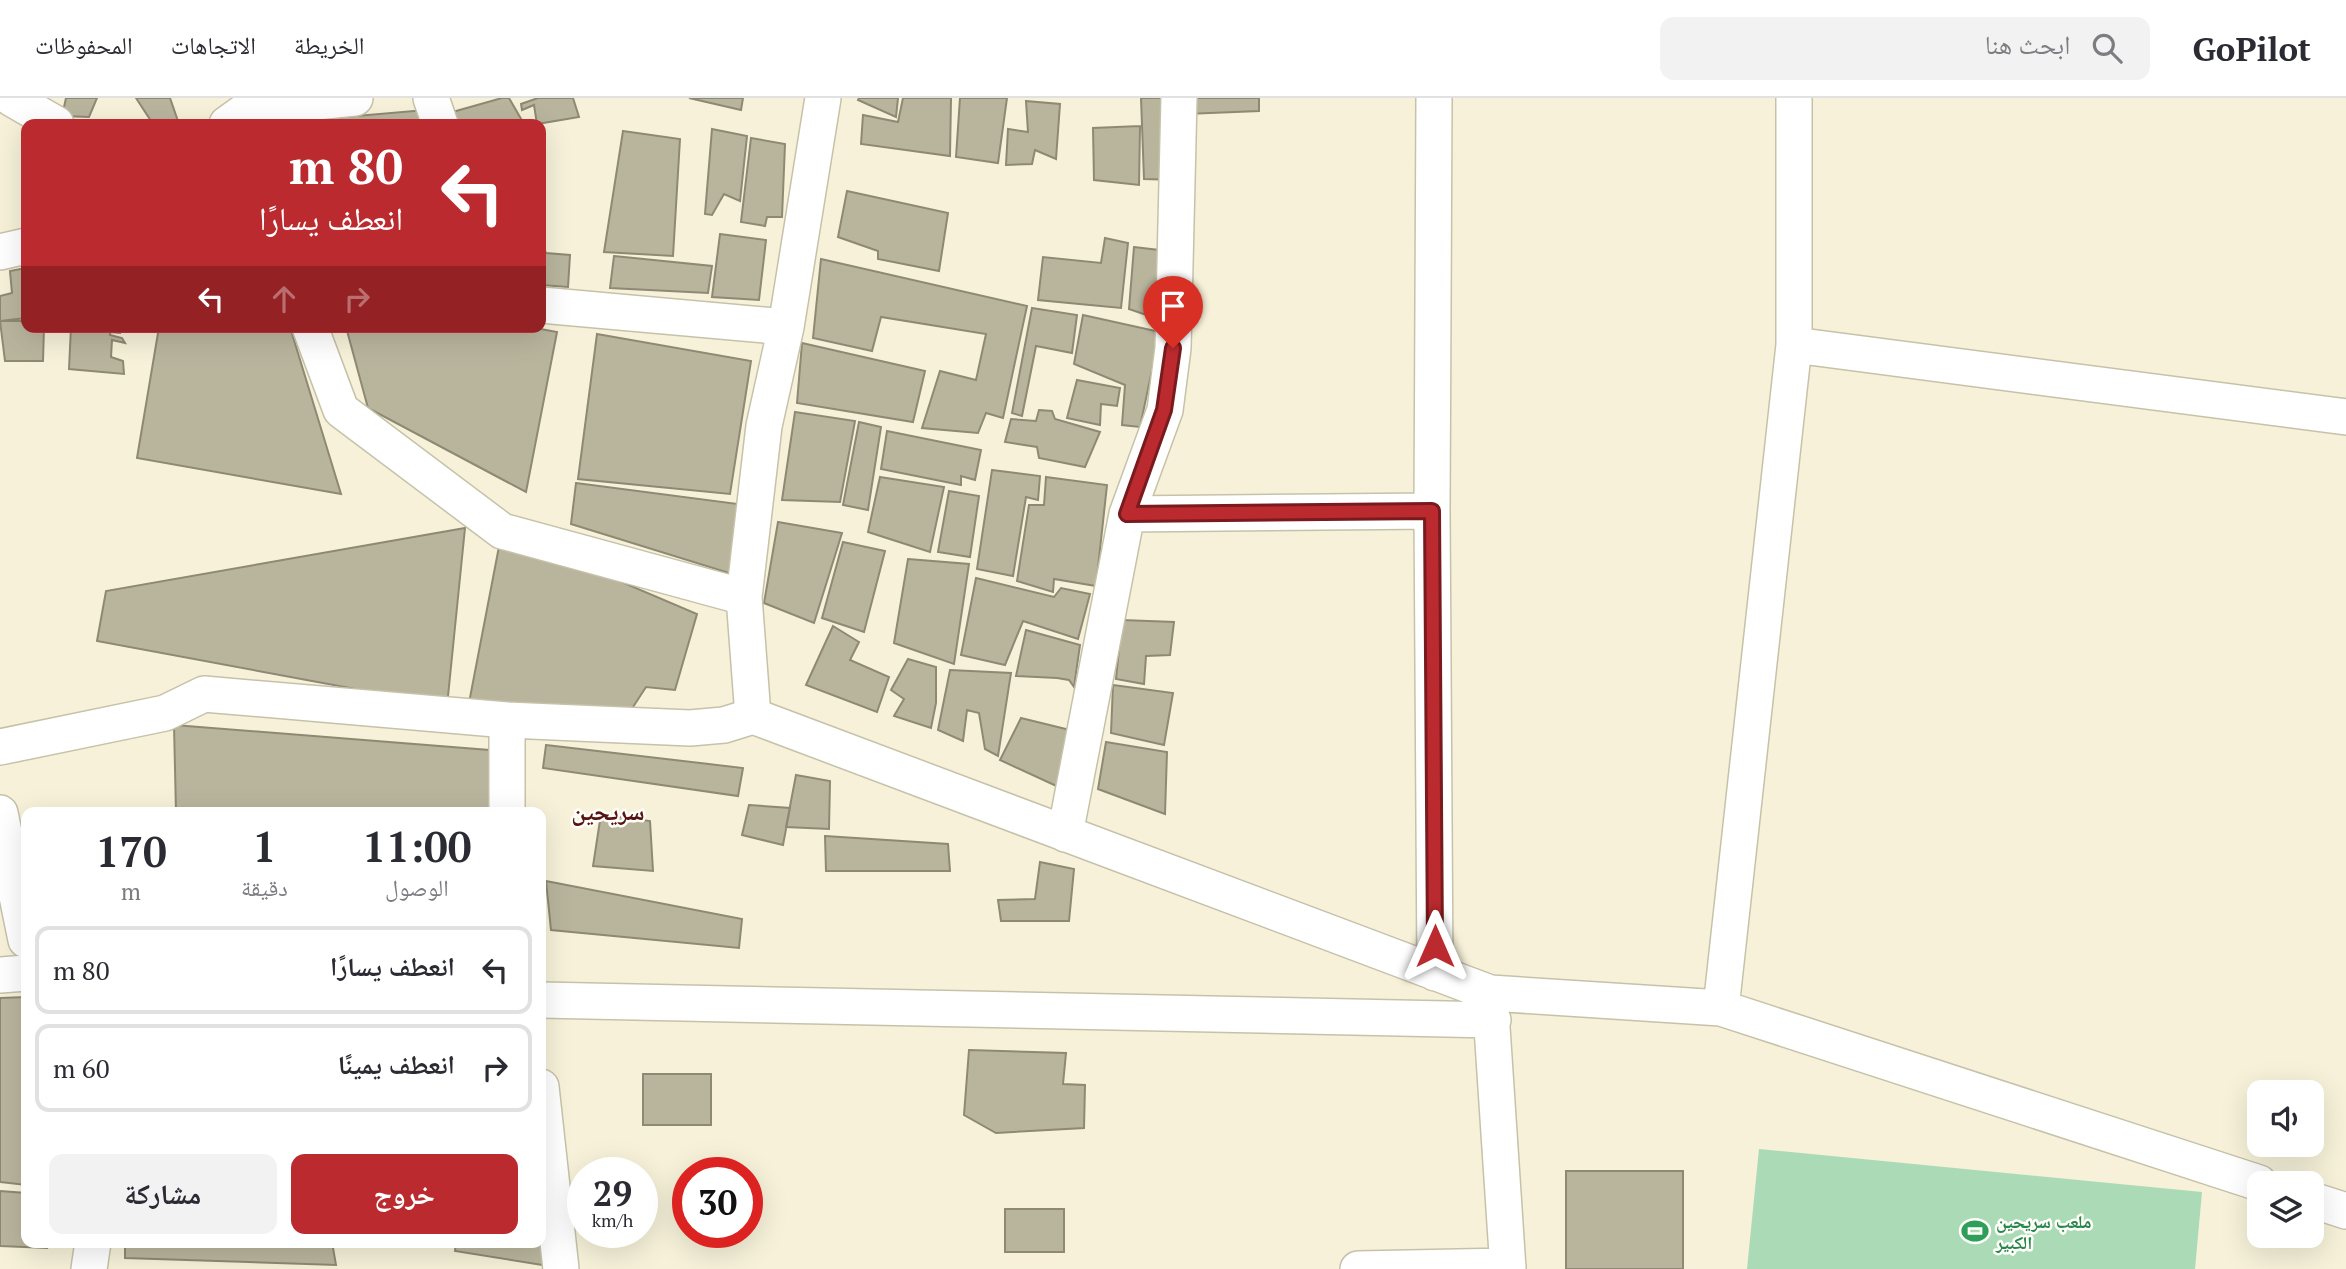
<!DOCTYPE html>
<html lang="ar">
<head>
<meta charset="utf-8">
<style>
  body { margin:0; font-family:"PT Serif","Noto Naskh Arabic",serif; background:#f2f2f3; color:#2b2b33; direction:rtl; height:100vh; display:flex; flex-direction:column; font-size:26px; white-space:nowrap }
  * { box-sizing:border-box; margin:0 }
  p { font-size:23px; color:#7c7c81 }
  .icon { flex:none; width:38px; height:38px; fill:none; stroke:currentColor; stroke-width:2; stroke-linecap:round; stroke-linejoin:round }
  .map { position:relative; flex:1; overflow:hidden; direction:ltr }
  .drawer { position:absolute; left:21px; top:709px; width:525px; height:441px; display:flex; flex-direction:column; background:#fff; border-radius:14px; box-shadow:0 7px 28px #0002; direction:rtl }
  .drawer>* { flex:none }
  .guide { position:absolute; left:21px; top:21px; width:525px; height:214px; border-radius:14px; box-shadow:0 7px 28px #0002; direction:rtl; background:#ba2a2e; color:#fff; overflow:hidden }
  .controls { position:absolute; left:2247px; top:982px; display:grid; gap:14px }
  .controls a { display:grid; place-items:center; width:77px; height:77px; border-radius:14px; background:#fff; box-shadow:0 7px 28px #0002; font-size:35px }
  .speed { position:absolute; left:567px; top:1059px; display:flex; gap:14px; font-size:35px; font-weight:700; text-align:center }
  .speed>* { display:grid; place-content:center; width:91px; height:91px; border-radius:50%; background:#fff; box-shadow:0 7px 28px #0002; line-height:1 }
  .speed small { font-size:18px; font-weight:400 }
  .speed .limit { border:10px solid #d22; background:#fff; color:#111 }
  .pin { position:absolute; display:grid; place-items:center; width:60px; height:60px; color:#fff; margin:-72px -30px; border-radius:50% 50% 50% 0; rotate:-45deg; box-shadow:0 0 7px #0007 }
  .pin .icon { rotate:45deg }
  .me { position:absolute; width:77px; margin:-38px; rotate:0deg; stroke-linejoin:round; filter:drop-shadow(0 0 5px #0008) }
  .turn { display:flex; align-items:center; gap:24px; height:147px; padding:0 28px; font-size:32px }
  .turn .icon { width:91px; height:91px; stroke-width:2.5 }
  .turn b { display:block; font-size:49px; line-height:60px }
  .lanes { display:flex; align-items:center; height:66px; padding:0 28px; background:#0003; justify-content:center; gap:35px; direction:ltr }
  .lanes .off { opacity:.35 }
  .eta { display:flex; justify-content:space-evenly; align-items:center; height:119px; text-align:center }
  .eta b { font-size:42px; font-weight:700; line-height:49px }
  .action { display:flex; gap:14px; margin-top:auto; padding:14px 28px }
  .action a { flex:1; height:80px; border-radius:14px; background:#ba2a2e; color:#fff; font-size:28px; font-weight:700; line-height:80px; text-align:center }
  .action a+a { background:#f2f2f3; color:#2b2b33 }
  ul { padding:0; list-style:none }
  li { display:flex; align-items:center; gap:21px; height:88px; margin:0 14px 10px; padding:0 14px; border:4px solid #e1e1e2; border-radius:14px }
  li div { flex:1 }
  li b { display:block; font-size:26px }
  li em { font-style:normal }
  header { display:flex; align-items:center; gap:42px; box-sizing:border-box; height:98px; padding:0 35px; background:#fff; border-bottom:2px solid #e1e1e2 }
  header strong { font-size:33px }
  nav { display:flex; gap:38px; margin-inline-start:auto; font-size:24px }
  .search { width:490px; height:63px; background:#f2f2f3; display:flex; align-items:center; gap:18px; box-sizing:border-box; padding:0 24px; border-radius:14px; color:#7c7c81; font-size:26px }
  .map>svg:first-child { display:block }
</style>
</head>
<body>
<header>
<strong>GoPilot</strong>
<div class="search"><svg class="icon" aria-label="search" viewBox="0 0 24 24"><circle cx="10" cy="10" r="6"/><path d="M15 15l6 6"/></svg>ابحث هنا</div>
<nav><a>الخريطة</a><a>الاتجاهات</a><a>المحفوظات</a></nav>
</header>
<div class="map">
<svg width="2346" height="1171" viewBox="0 0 2346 1171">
  <rect width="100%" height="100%" fill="#f6f1d8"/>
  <path fill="#abdbb6" d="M1759,1051L2202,1094L2195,1171H1747Z"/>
  <path fill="#b9b59d" stroke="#8e8973" stroke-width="2" d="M66,0H97L89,19L62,18Z
    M136,0H170L179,26H153Z
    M502,0H509L524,26H452L449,15Z
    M538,0H573L579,19L537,26L534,7L522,12L521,6Z
    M689,0H743L741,12Z
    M859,0H898L896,19L858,2Z
    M903,0H951L950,58L861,46L863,17L898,24Z
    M960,0H1007L998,65L956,59Z
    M1141,0H1175L1177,82L1144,81Z
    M1186,0H1259V13L1186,16Z
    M1026,3L1060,6L1056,61L1035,52L1032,66L1006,67L1008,31L1028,34Z
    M425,12L427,26H264Z
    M1140,28L1139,87L1094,82L1093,30Z
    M712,31L747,38L740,103L724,96L712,117L705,116Z
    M623,33L680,41L673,158L604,154Z
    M751,40L785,46L782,119H767L765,128L741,124Z
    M847,93L948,115L939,173L878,161V153L838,139Z
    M720,136L766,142L759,202L712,199Z
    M1105,140L1128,145L1121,210L1038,202L1043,159L1101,165Z
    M541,142L546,155L570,157L568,189L541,187Z
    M1134,149L1167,153V224L1129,211Z
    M614,158L712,168L708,195L610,190Z
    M821,161L1027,208L1003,320L986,315L978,335L922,330L940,273L976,282L986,236L881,219L872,253L813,240Z
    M26,170V220L0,223V198L12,195L10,173Z
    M1032,210L1077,217L1072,255L1036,248L1022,318L1012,315Z
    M1083,217L1160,234L1140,329L1122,327L1125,287L1074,266Z
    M0,223H26V229H44L43,263H5Z
    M71,229H120V235L110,234V237L122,240L125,245L112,242L111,259L123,263L124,276L69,271Z
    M159,229H290L341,396L137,360Z
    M346,229H530L557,234L526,394L368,310Z
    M597,236L751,263L730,396L578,381Z
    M802,245L925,273L913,324L797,305Z
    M1077,282L1120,290L1117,308L1101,306L1100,327L1067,320Z
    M1039,312L1052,313L1055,321L1100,334L1085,369L1039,360L1037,349L1005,344L1011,321L1036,323Z
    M795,314L855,323L840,404L782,402Z
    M859,324L881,329L868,412L843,407Z
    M887,333L981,352L975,382L961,378V387L881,371Z
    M992,372L1040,378L1038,402L1026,399L1013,478L977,471Z
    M880,379L944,389L930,454L868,434Z
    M1046,379L1107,387L1096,488L1054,481L1053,494L1017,483L1029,407H1044Z
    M576,385L738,406L729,475L571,426Z
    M949,393L979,398L970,459L938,454Z
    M778,424L842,435L814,525L764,505Z
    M465,430L447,608L97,543L106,493Z
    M502,433L697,516L675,592L646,589L622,626L468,610Z
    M843,444L885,453L864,534L822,520Z
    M908,461L969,466L954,566L894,545Z
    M976,480L1054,499L1061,490L1090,496L1078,541L1023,523L1005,567L961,557Z
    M1122,522L1174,524L1170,557L1146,558L1144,586L1116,581Z
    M833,528L859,544L850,562L889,579L877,614L806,587Z
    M1026,532L1080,547L1074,589L1069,582L1057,580L1016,578Z
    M908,561L936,569V605L931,630L894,618L904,601L891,592Z
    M950,572L1011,575L998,658L985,651L979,615L967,612L963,643L938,632Z
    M1113,587L1173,595L1164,647L1111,635Z
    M1021,620L1078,634L1063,691L1000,662Z
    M174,627L489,652L491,714H176Z
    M1106,644L1167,654L1165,716L1098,691Z
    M546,647L743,670L738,698L543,670Z
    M796,677L830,683L829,731L786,729Z
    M749,707L790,710L783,747L742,737Z
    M601,716L650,723L653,773L593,768Z
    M825,738L948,746L950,773H826Z
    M1040,764L1074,771L1069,823H1001L998,802L1035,801Z
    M546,783L742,821L739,850L551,832Z
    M26,899V1087L0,1084V900Z
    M969,952L1066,955L1063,986L1085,987L1084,1030L996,1035L964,1017Z
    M643,976H711V1027H643Z
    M1566,1073H1683V1171H1566Z
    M0,1093L26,1095V1144H46L47,1150L0,1148Z
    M1005,1111H1064V1154H1005Z
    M125,1144H332L336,1167L125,1160Z
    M456,1144H541L561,1170L455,1153Z"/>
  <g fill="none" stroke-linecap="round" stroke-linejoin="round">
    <g stroke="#c6c2aa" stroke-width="38">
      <path id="street" d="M11,0L56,26
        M431,0L440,26
        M1434,0L1432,413L1435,875
        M227,26L248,11L355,0
        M0,154L26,148
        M541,207L786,229
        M310,229L341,312L502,433L744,499
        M1794,247L2346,319
        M1127,416L1432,413
        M753,618L744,499L764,328L786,229L823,0
        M507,622V714
        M0,649L165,615L204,596L507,622L690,630L724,627L753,618L1490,895L1721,910L2259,1085
        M0,715L26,842
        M1065,736L1127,416L1165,312L1173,250L1179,0
        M0,877L26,875
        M1490,899L1508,1171
        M541,902L1493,922
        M1721,910L1794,247V0
        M541,989L561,1171
        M2312,1102L2346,1113
        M89,1171L93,1144
        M1358,1171L1508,1168"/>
    </g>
    <use href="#street" stroke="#fff" stroke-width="35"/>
  </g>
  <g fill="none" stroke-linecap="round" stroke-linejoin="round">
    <g stroke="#791b1e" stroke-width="18">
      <path id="route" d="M1173,250L1164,312L1127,416L1432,413L1435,848"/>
    </g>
    <use href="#route" stroke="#ba2a2e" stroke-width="12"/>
  </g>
  <defs>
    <g id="stadium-bare" transform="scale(2.1)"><path d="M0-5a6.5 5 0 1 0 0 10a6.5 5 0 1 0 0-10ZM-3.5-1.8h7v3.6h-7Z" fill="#2e9e5b" stroke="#fffef9" stroke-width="2.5" paint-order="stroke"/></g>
  </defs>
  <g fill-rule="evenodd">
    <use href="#stadium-bare" x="1975" y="1133"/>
  </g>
  <g text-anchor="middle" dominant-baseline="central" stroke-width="5" stroke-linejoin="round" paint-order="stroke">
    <g font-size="18" font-weight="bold" fill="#27864d" stroke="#fffef9" text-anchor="start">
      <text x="1996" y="1123">ملعب سريحين<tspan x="1996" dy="21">الكبير</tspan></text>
    </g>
    <g font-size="24" font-weight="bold" fill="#571314" stroke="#fffef9">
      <text x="608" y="713">سريحين</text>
    </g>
  </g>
</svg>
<div class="controls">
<a><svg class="icon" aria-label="sound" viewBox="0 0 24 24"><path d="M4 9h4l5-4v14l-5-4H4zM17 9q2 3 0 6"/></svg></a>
<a><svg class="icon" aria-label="layers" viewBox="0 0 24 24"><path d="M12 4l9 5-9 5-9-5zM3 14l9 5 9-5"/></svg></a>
</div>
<div class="speed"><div>29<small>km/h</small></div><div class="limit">30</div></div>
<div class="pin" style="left:1173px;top:250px;background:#d93025"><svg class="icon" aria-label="arrive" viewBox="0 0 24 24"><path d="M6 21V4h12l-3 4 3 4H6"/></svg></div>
<svg class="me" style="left:1435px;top:848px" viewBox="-20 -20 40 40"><path d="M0-17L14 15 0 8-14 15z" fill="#ba2a2e" stroke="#fff" stroke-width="4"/></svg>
<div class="guide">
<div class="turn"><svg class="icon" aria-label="left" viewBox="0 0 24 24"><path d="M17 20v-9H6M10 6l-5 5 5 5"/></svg><div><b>80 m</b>انعطف يسارًا</div></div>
<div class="lanes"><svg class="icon" aria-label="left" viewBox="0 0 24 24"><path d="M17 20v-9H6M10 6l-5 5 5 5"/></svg><svg class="icon off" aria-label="ahead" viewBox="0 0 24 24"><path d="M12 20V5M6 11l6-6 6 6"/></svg><svg class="icon off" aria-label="right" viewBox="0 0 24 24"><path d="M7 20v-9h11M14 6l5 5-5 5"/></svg></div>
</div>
<section class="drawer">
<div class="eta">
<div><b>11:00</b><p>الوصول</p></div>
<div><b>1</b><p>دقيقة</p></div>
<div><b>170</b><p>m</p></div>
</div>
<ul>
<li><svg class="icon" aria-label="left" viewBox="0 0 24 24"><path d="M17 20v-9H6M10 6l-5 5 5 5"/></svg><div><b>انعطف يسارًا</b></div><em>80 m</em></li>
<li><svg class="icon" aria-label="right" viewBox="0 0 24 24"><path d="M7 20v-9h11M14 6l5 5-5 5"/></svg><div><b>انعطف يمينًا</b></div><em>60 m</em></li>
</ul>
<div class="action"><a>خروج</a><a>مشاركة</a></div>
</section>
</div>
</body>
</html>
